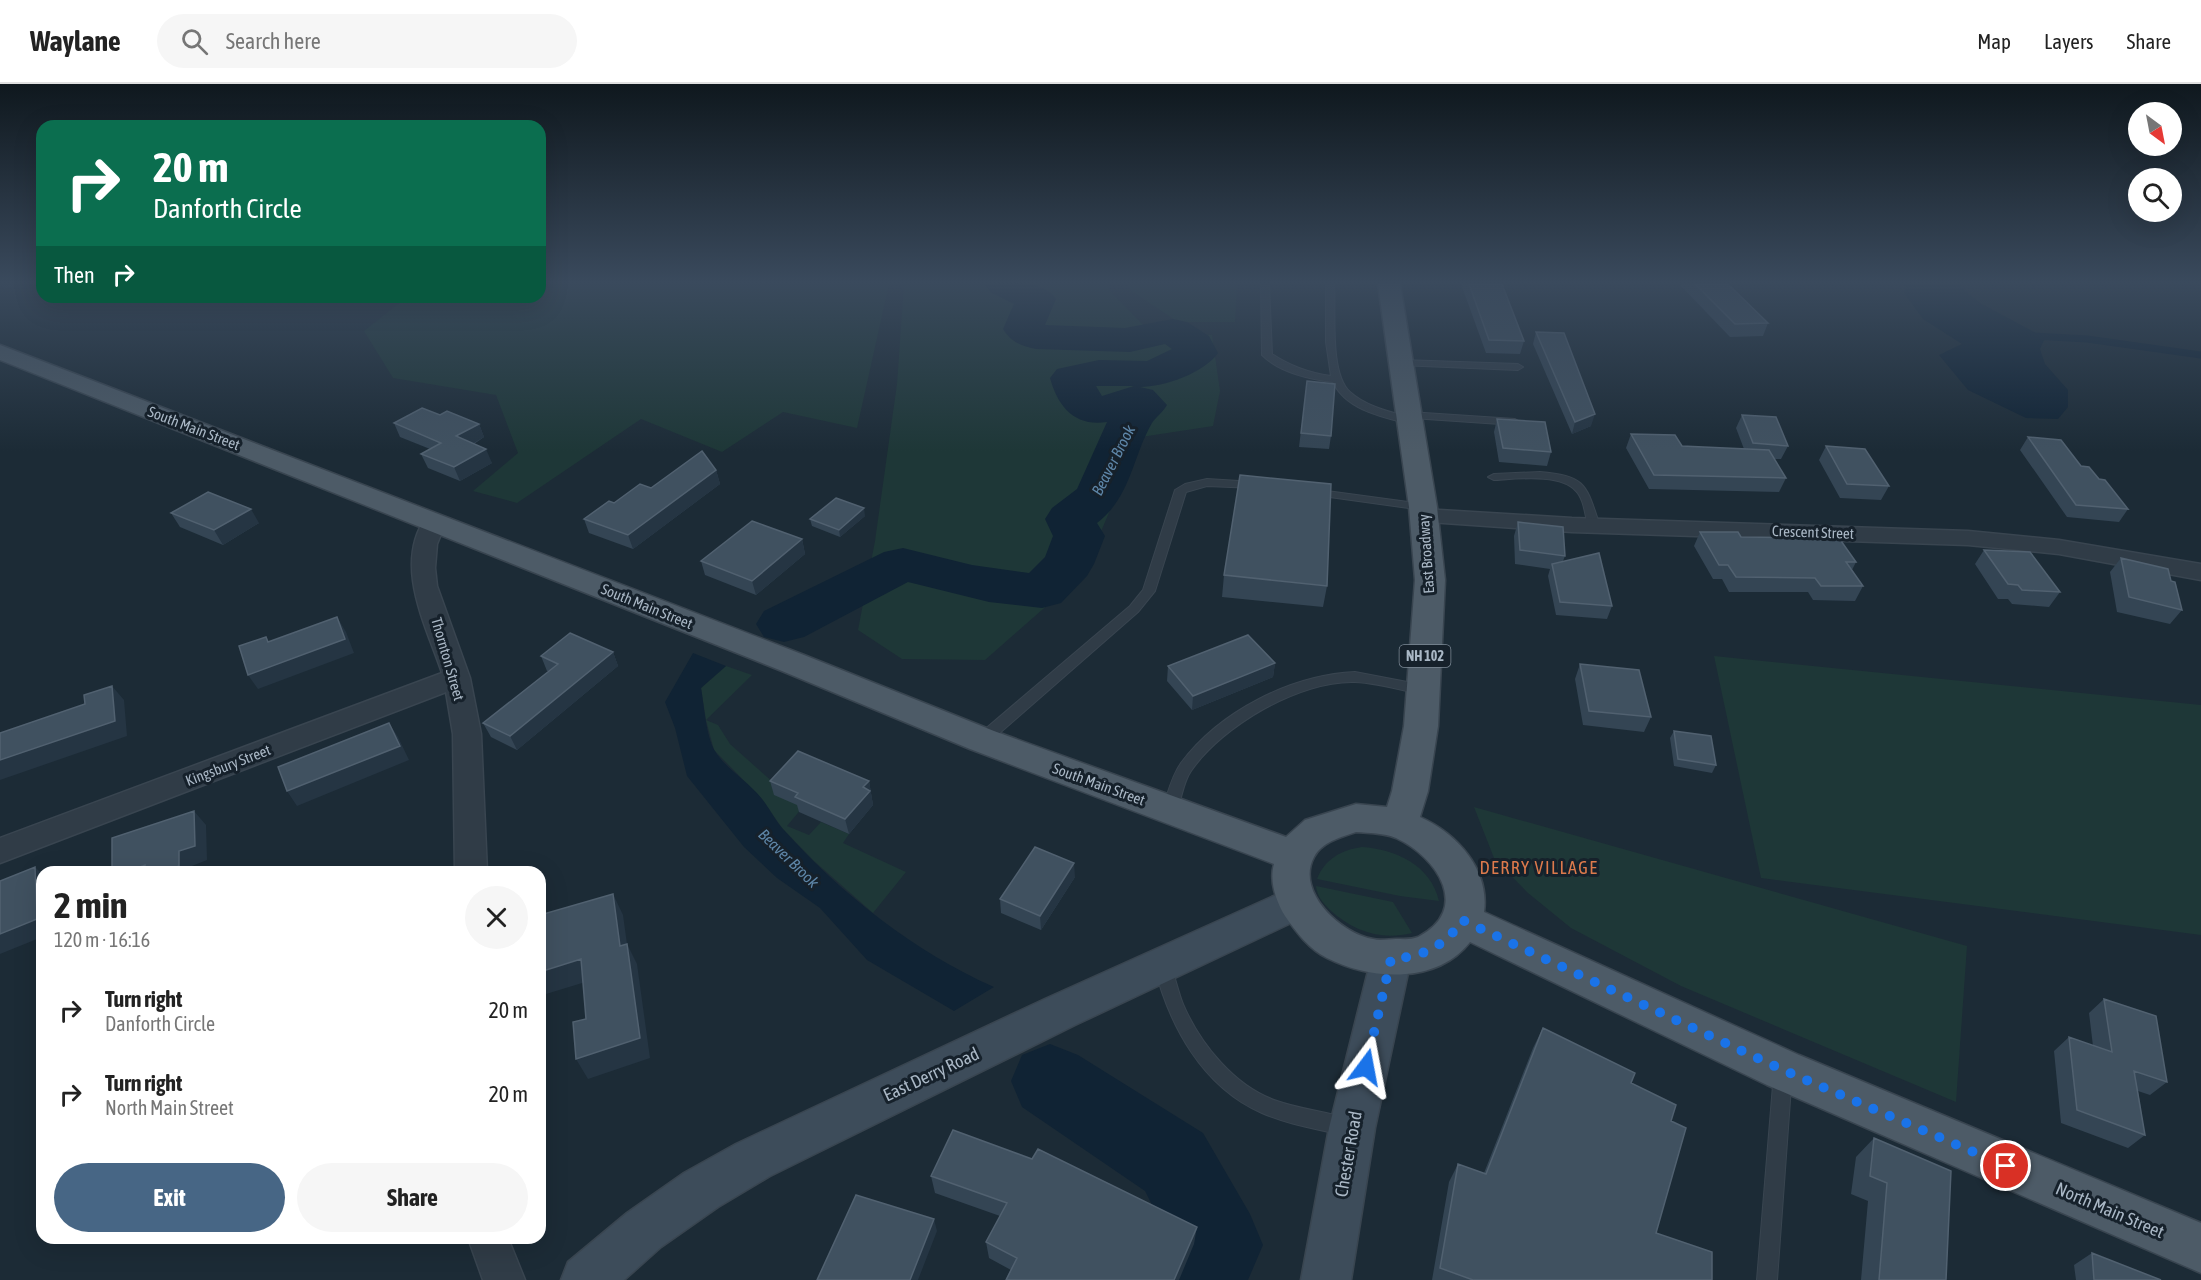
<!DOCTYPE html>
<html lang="en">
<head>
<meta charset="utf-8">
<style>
  body { margin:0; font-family:"Asap Condensed",sans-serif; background:#f6f6f6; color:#222; height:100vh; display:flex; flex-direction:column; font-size:22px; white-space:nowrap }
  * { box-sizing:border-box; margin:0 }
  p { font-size:20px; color:#767676 }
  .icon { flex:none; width:33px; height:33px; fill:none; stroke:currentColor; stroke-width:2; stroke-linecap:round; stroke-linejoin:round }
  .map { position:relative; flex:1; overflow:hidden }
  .details { position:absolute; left:36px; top:782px; width:510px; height:378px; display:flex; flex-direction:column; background:#fff; border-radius:18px; box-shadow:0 6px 24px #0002 }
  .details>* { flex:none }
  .top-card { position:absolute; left:36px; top:36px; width:510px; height:183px; border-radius:18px; box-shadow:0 6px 24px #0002; background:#0b6e4f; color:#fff; overflow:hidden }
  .needle { width:39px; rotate:148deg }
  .buttons { position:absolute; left:2128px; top:18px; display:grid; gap:12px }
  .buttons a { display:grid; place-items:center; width:54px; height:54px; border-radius:50%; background:#fff; box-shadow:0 6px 24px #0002; font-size:30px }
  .pin { position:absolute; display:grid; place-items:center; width:51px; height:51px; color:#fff; margin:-26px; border:3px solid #fff; border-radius:50%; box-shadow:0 2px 6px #0007 }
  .me { position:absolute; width:66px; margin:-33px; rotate:13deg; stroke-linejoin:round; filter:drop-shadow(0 0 4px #0008) }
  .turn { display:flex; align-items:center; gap:21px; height:126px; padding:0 18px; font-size:27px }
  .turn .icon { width:78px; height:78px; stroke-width:2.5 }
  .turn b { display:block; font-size:42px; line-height:51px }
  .then { display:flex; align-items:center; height:57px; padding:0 18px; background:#0003; gap:12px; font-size:22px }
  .round { display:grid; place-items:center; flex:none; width:63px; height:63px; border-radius:32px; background:#f6f6f6 }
  .head { display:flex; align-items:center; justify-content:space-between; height:102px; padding:0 18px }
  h1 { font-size:36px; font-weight:700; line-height:45px }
  .action { display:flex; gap:12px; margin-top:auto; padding:12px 18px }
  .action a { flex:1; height:69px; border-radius:36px; background:#476685; color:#fff; font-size:24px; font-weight:700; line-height:69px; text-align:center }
  .action a+a { background:#f6f6f6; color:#222 }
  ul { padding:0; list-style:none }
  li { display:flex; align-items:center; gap:18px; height:84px; padding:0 18px }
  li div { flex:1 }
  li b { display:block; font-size:22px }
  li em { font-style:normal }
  header { display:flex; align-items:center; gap:36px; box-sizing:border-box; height:84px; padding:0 30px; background:#fff; border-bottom:2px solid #e0e0e0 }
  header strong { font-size:28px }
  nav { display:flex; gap:33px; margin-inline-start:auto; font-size:21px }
  .search { width:420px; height:54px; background:#f6f6f6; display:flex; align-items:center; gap:15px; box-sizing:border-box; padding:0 21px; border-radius:33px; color:#767676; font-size:22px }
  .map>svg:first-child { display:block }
</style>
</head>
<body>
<header>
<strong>Waylane</strong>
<div class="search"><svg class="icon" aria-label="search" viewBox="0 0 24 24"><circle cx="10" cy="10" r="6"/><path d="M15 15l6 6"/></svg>Search here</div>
<nav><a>Map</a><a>Layers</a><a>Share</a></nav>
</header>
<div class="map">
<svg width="2201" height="1196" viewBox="0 0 2201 1196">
  <rect width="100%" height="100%" fill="#1c2b36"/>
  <path fill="#1e3737" d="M540,200H889L857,344L783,328L722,368L641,335L517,419L473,407L518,369L496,311L393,294L364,247L407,213H540Z
    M904,200H1107L1108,205L1151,249L1212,251L1220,307L1213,342L1141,353L1083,490L985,576L902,575L858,546L875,457L897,300Z
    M1128,200H1237L1235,238H1178L1130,206Z
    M1714,572L2201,621V851L1761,794Z
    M726,582L752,591L706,636L718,641L730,660L802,724L787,742L809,751L821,738L849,750L843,759L906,788L873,829L814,777L782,744L762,715L714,666L706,636L701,604Z
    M1474,723L1967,862L1956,1018L1681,902L1571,844L1528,809L1494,774Z
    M1362,763C1395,765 1431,781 1439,817L1400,812L1317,795C1325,775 1341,766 1362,763Z
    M1316,802L1393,818L1412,849C1381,857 1353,847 1330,826C1323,819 1317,812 1316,802Z"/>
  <path fill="#102334" d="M1906,200H1957L1980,219L2045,254L2040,265L2045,280L2068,306V323L2058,335L2026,334L1968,306L1939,271L1962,260L1923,235L1904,209Z
    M693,569L726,582L701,604C704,621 706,652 715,667C726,685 749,698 762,715C770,725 775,736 783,745C841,810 915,868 994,903L954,927L867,876L820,824L777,794L744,763L687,692L675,644L665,618Z"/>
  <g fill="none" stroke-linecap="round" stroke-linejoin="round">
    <path stroke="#102334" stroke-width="7" d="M2034,252L2087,255L2201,271"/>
    <path fill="#102334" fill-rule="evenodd" d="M985,200C1008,199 1041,194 1056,215L1045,241L1125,244L1173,235L1187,238L1209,252L1218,269C1204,289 1164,303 1140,303L1153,306L1167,321C1163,328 1156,333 1152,339C1132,374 1131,413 1097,439L1105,452L1094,480L1087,492L1061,519L1042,524L989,518L908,498L804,553L784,558L764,553L756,540L764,527L884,468L903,464L972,481L1029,489L1045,473L1053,452L1045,435L1052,424L1077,405L1107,338C1075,343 1058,323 1050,294L1057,285L1099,276L1147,277L1172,265L1165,260L1130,268L1036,265C1021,262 1011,258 1003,245L1014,220L990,208ZM1096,302H1134L1102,312Z
      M1050,960L1078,971L1203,1049L1250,1130L1263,1161L1248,1196H1158L1172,1161L1145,1107L1022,1023L1011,997L1022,971Z"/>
    <g stroke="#394550" stroke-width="2">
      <path id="lane" d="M1261,200H1269L1272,270C1290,282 1310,289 1331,292L1326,258V200H1334C1336,227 1329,289 1350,308C1364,321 1386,327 1405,332V329L1409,328L1515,335L1520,338L1515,341L1412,334L1415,337L1410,340C1383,333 1346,326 1333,298C1309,295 1280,289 1262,271Z
        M1402,276L1518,280L1523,283L1518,286L1399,281L1397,279Z
        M1540,388C1587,392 1586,401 1600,442L1598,444H1590L1588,442C1585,431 1584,415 1576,407C1561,389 1515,395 1494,396L1488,393L1494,390Z
        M1207,395L1255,398L1261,401L1255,404L1207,402L1186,408L1155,507L1138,528L987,660H977L975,656L977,652L1130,522L1143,506L1175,406L1185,400Z
        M1312,405L1423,420L1429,423L1423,426L1308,410V406Z
        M1355,588L1423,601L1430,606L1423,611C1401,606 1378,599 1355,598C1300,596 1222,642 1191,687C1182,700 1182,717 1175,730L1170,732L1165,730L1162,726C1168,710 1171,693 1181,679C1220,627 1291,591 1355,588Z
        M1162,874L1168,876C1175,890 1177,905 1183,920C1200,960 1235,1003 1277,1017C1302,1026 1329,1027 1354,1037L1356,1043L1354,1049L1347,1052C1318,1045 1289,1041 1262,1029C1202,1003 1169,941 1154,881L1156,876Z
        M1783,981L1789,983L1792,989L1777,1196H1757L1774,989L1777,983Z"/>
    </g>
    <g stroke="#394550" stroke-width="3">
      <path id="street" d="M1423,425L1572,434L1968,447L2059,456L2201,480V496L2059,470L1968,461L1572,448L1415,437L1411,432L1415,427Z
        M434,431L442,433L446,438L437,460L435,484L437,502L470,594L481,650L487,788H455L453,650L446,608L0,779V754L442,589C426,541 393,481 426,433Z
        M468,1154H508L525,1196H483Z"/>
    </g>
    <g stroke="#394550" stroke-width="3">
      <path id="secondary" d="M1296,802L1310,806L1316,818L1310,830L1075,941L770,1092L718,1123L661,1163L624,1196H561L568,1178L627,1129L684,1089L736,1060L1045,915Z
        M1391,857L1405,863L1411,875L1375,1044L1351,1196H1301L1329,1044L1371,875L1377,863Z"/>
    </g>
    <g stroke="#394550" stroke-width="3">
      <path id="primary" d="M1378,200H1400L1437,423L1445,496L1438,642L1428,707L1420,733C1456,749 1490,785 1484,828L1799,971L2201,1139V1189L1767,1001L1470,858C1436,901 1370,896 1327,874C1309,865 1296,848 1285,832C1276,817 1269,797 1274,780L970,665L782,587L0,276V261L804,571L994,647L1286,753L1305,736L1356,720L1387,723L1392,707L1404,642L1415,496L1409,423ZM1356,748C1369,749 1384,749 1396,754C1437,773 1472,825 1418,853C1411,856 1404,855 1396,855C1389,855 1380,857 1373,855C1342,850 1295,808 1314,773C1322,758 1341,753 1356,748Z"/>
    </g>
    <use href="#lane" fill="#303c47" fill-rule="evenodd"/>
    <use href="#street" fill="#303c47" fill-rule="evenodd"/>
    <use href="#secondary" fill="#3d4c5a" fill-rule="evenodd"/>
    <use href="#primary" fill="#4d5b67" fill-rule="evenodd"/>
  </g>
  <path fill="#344554" d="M1461,200H1502L1524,257L1520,270L1486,269Z
    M1682,200H1728L1768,239L1763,252L1730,253L1681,202Z
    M1536,248L1591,342L1572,350L1533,260Z
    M1307,297L1331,352L1329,365L1299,363Z
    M440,331L479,340L484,353L474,360L492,379L460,397L428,384L421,370L430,365L400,353L394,339Z
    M1742,331L1788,362L1781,375H1774L1786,394L1779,408L1649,405L1626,364L1631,350L1682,362L1744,365L1736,344Z
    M1497,335L1551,368L1547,382L1499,378L1494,348Z
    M2028,353L2081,382L2099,395L2128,425L2119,438L2067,433L2020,366Z
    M1826,362L1889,402L1881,416L1840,414L1819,376Z
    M716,386L720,400L633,465L589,449L584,435L614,419L651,404Z
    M171,429L259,439L223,461L180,443Z
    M865,432L840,453L812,442L810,435Z
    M1518,438L1565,472L1563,477L1612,522L1607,535L1556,531L1548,492L1550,485L1515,480L1514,452Z
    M1700,448L1741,453L1856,478L1852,486L1863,502L1855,517L1813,516L1808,508H1729L1722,495H1713L1694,462Z
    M802,455L805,470L756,511L705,491L701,477Z
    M1984,466L2060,508L2049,523L2012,520L2008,515H1998L1975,480Z
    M2121,474L2171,497L2182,526L2170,540L2117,528L2110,488Z
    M1224,491L1327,502L1323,523L1222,513Z
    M613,568L618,582L517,666L491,653L483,639L549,587H547L541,572Z
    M1275,579L1273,593L1192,626L1167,597L1168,582Z
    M1580,580L1651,633L1644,648L1583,641L1575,595Z
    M1674,647L1716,681L1712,689L1674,682L1670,654Z
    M770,697H869L873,721L849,750L799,728L797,721L774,711Z
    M1075,793L1041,846L1001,829L1000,815Z
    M2104,915L2167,998L2150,1011L2138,1007L2145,1051L2128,1064L2061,1039L2054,967L2069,953L2093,962L2089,929Z
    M1543,944L1631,999L1671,1037L1656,1149L1712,1196H1432L1449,1098L1458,1080L1484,1089L1533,964Z
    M1874,1054L1946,1196H1861L1868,1117L1851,1110L1856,1073Z
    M931,1092L1194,1160L1011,1186L989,1174L986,1158L1000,1132L935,1109Z
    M2092,1169L2161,1196H2076L2074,1181Z"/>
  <path fill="#253543" d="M0,200H19L4,205Z
    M1595,330L1591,342L1572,350L1575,338Z
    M479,340L484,353L462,366L456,352Z
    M486,365L492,379L460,397L454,383Z
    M716,386L720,400L633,465L628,451Z
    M864,424L865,432L840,453L839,446Z
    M251,425L259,439L223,461L214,446Z
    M802,455L805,470L756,511L752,497Z
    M337,533L346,548L354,569L258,605L248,591Z
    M613,568L618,582L517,666L510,652Z
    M1275,579L1273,593L1192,626L1193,612Z
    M112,602L124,616L127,652L0,696V676L115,637Z
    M389,639L398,653L409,676L297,722L287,707Z
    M869,697L873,721L849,750L845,735L863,703Z
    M194,727L206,741L207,776L192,782V788H164L179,767Z
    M1074,779L1075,793L1041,846L1040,832Z
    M145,781L151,788H127Z
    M35,783L42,790V853L0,870V850Z
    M613,810L623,831L627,860L637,880L650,974L588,995L576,975L620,862Z
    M581,875L592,896L546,910L540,901V888Z
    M934,1135L937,1147L918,1196H910Z
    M1197,1143L1194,1160L1179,1196H1174Z"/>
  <path fill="#405160" stroke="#516170" stroke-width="1.5" d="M1469,200H1502L1524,257L1489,256Z
    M1695,200H1728L1768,239L1735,240Z
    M1536,248L1564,249L1595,330L1575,338Z
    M1307,297L1335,300L1331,352L1301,349Z
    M422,324L440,331L447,327L479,340L456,352L486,365L454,383L421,370L441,359L394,339Z
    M1742,331L1776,333L1788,362L1753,359Z
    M1497,335L1545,338L1551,368L1503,364Z
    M1631,350L1675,351L1682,362L1769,366L1786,394L1654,391Z
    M2028,353L2061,356L2081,382L2089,383L2099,395L2105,396L2128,425L2076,421Z
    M1826,362L1865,365L1889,402L1847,400Z
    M702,367L716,386L628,451L584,435L609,417L614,419L640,400L651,404Z
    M1240,391L1331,400L1327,502L1224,491Z
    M208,408L251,425L214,446L171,429Z
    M836,414L864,424L839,446L810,435Z
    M752,437L802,455L752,497L701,477Z
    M1518,438L1563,443L1565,472L1520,466Z
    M1700,448H1738L1741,453L1839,454L1856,478H1846L1863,502H1821L1815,494L1736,493L1728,481H1719Z
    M1984,466L2030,468L2060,508L2022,506L2018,501L2008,500Z
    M1599,469L1612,522L1560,518L1552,480Z
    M2121,474L2168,485L2171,497L2175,498L2182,526L2129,513Z
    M337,533L345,555L248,591L239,562L266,553L268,558Z
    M570,549L613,568L510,652L483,639L558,580L541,572Z
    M1248,551L1275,579L1193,612L1168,582Z
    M1580,580L1639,586L1651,633L1589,627Z
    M112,602L115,637L0,676V649L85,620L84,611Z
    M389,639L400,662L287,707L278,683Z
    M1674,647L1711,652L1716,681L1678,675Z
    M798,667L869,697L863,703L870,707L845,735L795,713L798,709L770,697Z
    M194,727L195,762L179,767V782L164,788H145V781L127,788H112V754Z
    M1035,763L1074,779L1040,832L1000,815Z
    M35,783L37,835L0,850V797Z
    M613,810L620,862L627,860L640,954L576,975L573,938L586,935L581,875L540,888V831Z
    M2104,915L2156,932L2167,998L2134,987L2145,1051L2077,1026L2069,953L2112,968Z
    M1543,944L1635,989L1631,999L1676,1021L1671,1037L1686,1044L1656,1149L1712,1168V1196H1473L1440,1184L1458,1080L1486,1090Z
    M953,1046L1032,1075L1038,1065L1197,1143L1174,1196H1006L1017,1174L986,1158L1007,1119L931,1092Z
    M1874,1054L1951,1087L1946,1196H1879L1887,1099L1870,1092Z
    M856,1111L934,1135L910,1196H817Z
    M2092,1169L2161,1196H2094Z"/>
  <linearGradient id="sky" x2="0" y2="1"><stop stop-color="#0f181e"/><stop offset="0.54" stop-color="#3a4a5d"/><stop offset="1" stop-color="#3a4a5d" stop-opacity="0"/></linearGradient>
  <rect width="2201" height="367" fill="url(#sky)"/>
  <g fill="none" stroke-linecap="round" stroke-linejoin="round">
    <path stroke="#1a73e8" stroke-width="10" stroke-dasharray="0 18" d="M1366,983L1391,875C1422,873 1445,863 1462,836L1783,986L2006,1082"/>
  </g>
  <g text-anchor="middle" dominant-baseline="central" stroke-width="6" stroke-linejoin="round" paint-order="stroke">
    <rect fill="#16212b" stroke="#7d8a97" stroke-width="1.5" x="1399.5" y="561" width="51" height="22" rx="4.5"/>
    <g font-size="14" font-weight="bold" fill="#a9b7c5">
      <text x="1425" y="572">NH 102</text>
    </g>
    <g font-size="15" fill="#a9b7c5" stroke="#16212b">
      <text transform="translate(194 344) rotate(21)">South Main Street</text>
      <text transform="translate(1813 448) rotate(2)">Crescent Street</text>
      <text transform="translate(1426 470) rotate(-94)">East Broadway</text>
      <text transform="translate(647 522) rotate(22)">South Main Street</text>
      <text transform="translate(448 575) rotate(74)">Thornton Street</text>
      <text transform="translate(228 681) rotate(-21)">Kingsbury Street</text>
      <text transform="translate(1099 700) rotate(20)">South Main Street</text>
    </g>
    <g font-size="16" font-style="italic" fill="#5e86a8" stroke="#16212b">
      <text transform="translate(1113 376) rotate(-63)">Beaver Brook</text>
      <text transform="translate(789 774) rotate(44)">Beaver Brook</text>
    </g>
    <g font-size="18" letter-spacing="1.5" fill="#dd7a4c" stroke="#16212b">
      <text x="1539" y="783">DERRY VILLAGE</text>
    </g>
    <g font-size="18" fill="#a9b7c5" stroke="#16212b">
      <text transform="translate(931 990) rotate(-25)">East Derry Road</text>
      <text transform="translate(1348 1070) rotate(-80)">Chester Road</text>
      <text transform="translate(2110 1126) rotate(23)">North Main Street</text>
    </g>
  </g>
</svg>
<div class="buttons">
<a><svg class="needle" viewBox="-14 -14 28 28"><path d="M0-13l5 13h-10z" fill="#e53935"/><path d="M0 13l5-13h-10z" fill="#767676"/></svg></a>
<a><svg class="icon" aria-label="search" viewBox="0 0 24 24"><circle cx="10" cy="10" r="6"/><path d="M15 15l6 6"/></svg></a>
</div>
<div class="pin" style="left:2006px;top:1082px;background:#d93025"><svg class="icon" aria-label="arrive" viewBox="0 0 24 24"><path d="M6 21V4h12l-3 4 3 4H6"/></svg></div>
<svg class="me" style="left:1366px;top:983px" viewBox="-20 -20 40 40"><path d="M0-17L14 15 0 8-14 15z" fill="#1a73e8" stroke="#fff" stroke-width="4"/></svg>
<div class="top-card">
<div class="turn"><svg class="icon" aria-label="right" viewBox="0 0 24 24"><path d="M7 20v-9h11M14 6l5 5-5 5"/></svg><div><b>20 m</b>Danforth Circle</div></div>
<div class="then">Then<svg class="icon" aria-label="right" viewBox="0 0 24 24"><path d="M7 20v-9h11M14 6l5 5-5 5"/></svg></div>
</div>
<section class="details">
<div class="head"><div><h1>2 min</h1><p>120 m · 16:16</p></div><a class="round"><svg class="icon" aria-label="close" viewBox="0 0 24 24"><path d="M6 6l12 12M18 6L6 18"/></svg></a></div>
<ul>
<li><svg class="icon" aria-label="right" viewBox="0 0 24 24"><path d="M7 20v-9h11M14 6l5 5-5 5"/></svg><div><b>Turn right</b><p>Danforth Circle</p></div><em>20 m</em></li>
<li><svg class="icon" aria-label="right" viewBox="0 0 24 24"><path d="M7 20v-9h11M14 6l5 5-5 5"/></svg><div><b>Turn right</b><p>North Main Street</p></div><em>20 m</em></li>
</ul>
<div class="action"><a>Exit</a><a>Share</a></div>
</section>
</div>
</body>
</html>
